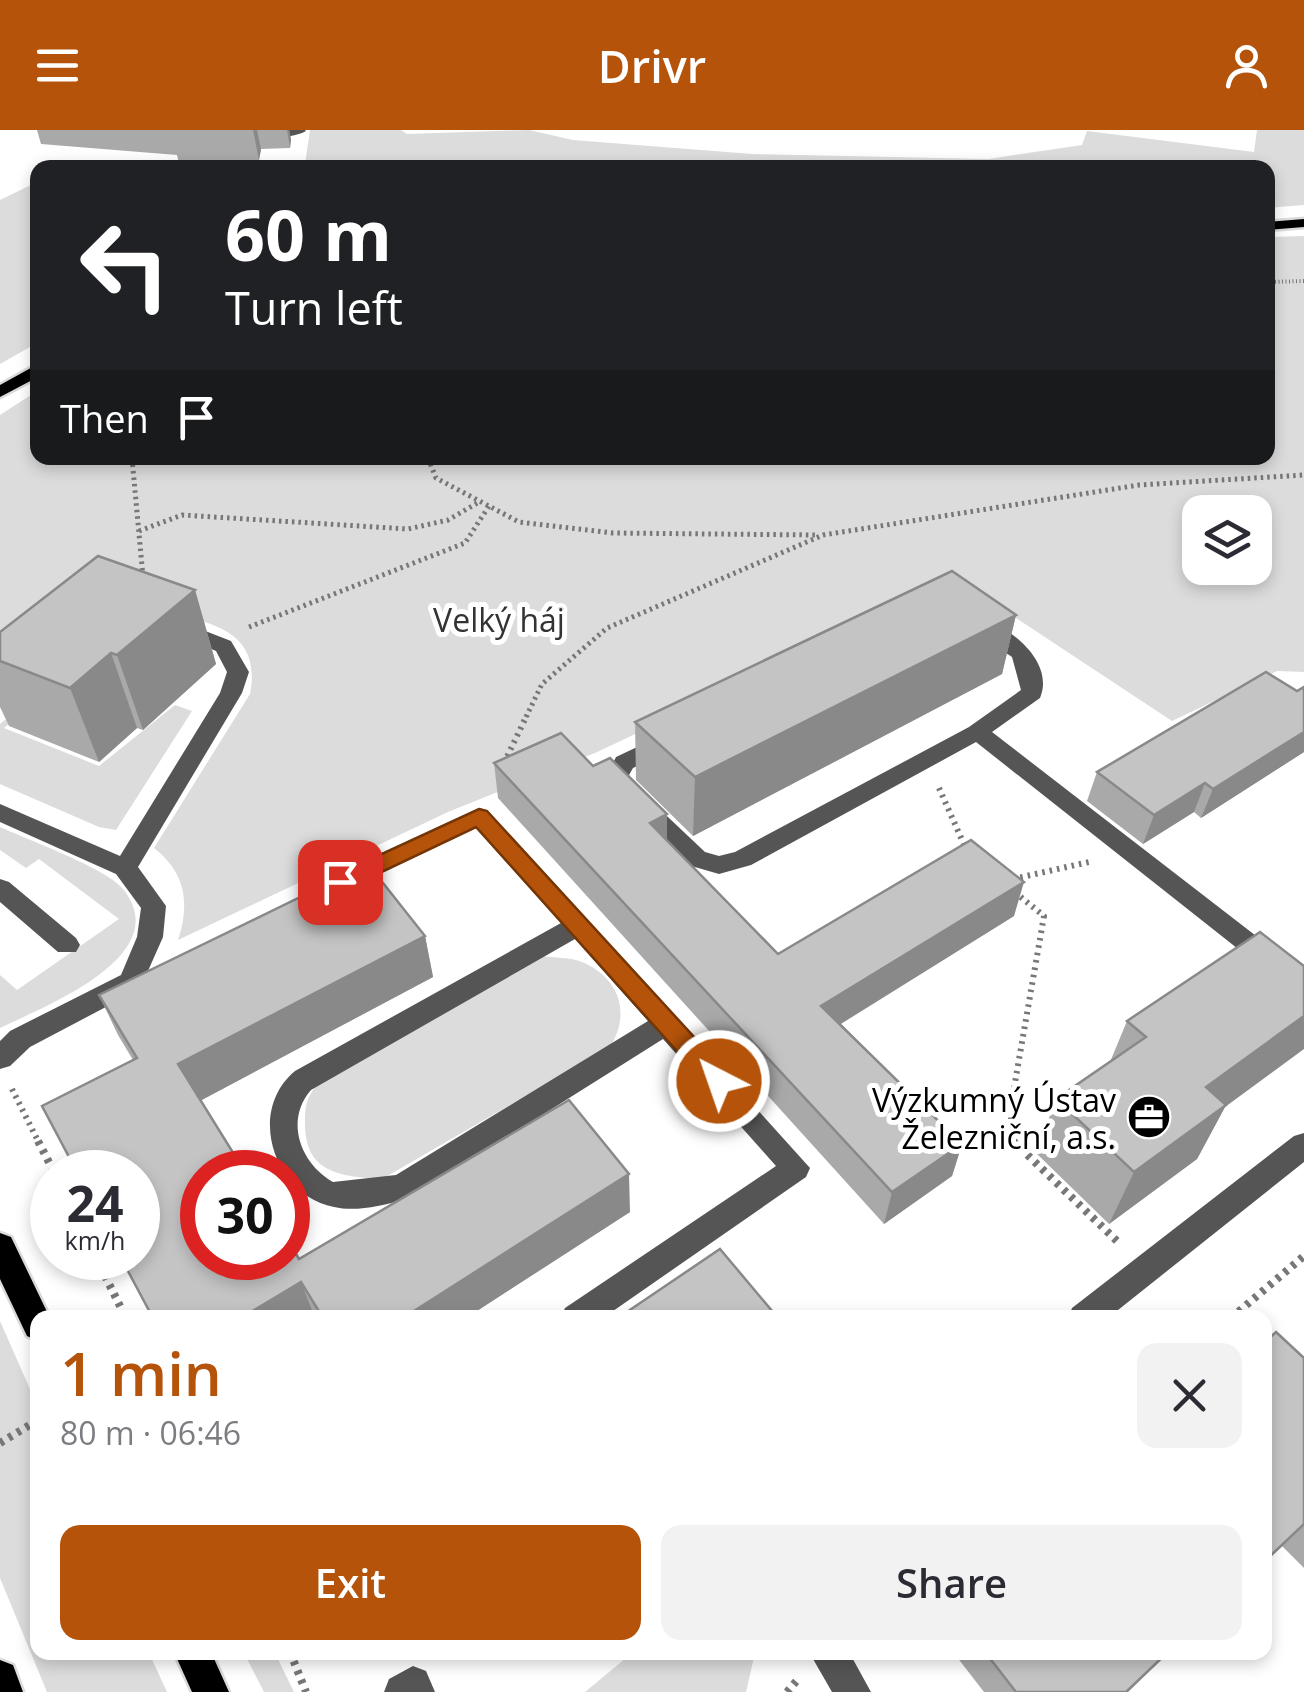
<!DOCTYPE html>
<html lang="en">
<head>
<meta charset="utf-8">
<style>
  body { margin:0; font-family:"Open Sans",sans-serif; background:#f2f2f3; color:#2b2b33; height:100vh; display:flex; flex-direction:column; font-size:38px; white-space:nowrap }
  * { box-sizing:border-box; margin:0 }
  p { font-size:32px; color:#7c7c81 }
  .icon { flex:none; width:55px; height:55px; fill:none; stroke:currentColor; stroke-width:2; stroke-linecap:round; stroke-linejoin:round }
  .map { position:relative; flex:1; overflow:hidden }
  .details { position:absolute; left:30px; top:1180px; width:1242px; height:350px; display:flex; flex-direction:column; background:#fff; border-radius:20px; box-shadow:0 5px 15px #0003 }
  .details>* { flex:none }
  .top-card { position:absolute; left:30px; top:30px; width:1245px; height:305px; border-radius:20px; box-shadow:0 5px 15px #0003; background:#202124; color:#fff; overflow:hidden }
  .controls { position:absolute; left:1182px; top:365px; display:grid; gap:20px }
  .controls a { display:grid; place-items:center; width:90px; height:90px; border-radius:20px; background:#fff; box-shadow:0 5px 15px #0003; font-size:50px }
  .speed { position:absolute; left:30px; top:1020px; display:flex; gap:20px; font-size:50px; font-weight:700; text-align:center }
  .speed>* { display:grid; place-content:center; width:130px; height:130px; border-radius:50%; background:#fff; box-shadow:0 5px 15px #0003; line-height:1 }
  .speed small { font-size:25px; font-weight:400 }
  .speed .limit { border:15px solid #d22; background:#fff; color:#111 }
  .pin { position:absolute; display:grid; place-items:center; width:85px; height:85px; color:#fff; margin:-42px; border-radius:20px; box-shadow:0 5px 15px #0006 }
  .me { position:absolute; width:110px; margin:-55px; rotate:319deg; stroke-linejoin:round; filter:drop-shadow(0 0 8px #0008) }
  .turn { display:flex; align-items:center; gap:35px; height:210px; padding:0 30px; font-size:45px }
  .turn .icon { width:130px; height:130px; stroke-width:2.5 }
  .turn b { display:block; font-size:70px; line-height:85px }
  .then { display:flex; align-items:center; height:95px; padding:0 30px; background:#0003; gap:20px; font-size:38px }
  .round { display:grid; place-items:center; flex:none; width:105px; height:105px; border-radius:20px; background:#f2f2f3 }
  .head { display:flex; align-items:center; justify-content:space-between; height:170px; padding:0 30px }
  h1 { font-size:60px; font-weight:600; line-height:75px; color:#b45309 }
  .cta { display:flex; gap:20px; margin-top:auto; padding:20px 30px }
  .cta a { flex:1; height:115px; border-radius:20px; background:#b45309; color:#fff; font-size:40px; font-weight:600; line-height:115px; text-align:center }
  .cta a+a { background:#f2f2f3; color:#2b2b33 }
  header { display:flex; justify-content:space-between; align-items:center; height:130px; padding:0 30px; background:#b45309; color:#fff; font-size:45px; font-weight:600 }
  .map>svg:first-child { display:block }
</style>
</head>
<body>
<header><svg class="icon" aria-label="menu" viewBox="0 0 24 24"><path d="M4 6h16M4 12h16M4 18h16"/></svg>Drivr<svg class="icon" aria-label="person" viewBox="0 0 24 24"><circle cx="12" cy="8" r="4"/><path d="M4 21q1-7 8-7t8 7"/></svg></header>
<div class="map">
<svg width="1304" height="1562" viewBox="0 0 1304 1562">
  <rect width="100%" height="100%" fill="#fff"/>
  <path fill="#dcdcdc" fill-rule="evenodd" d="M310,0H401L407,4L529,0L573,10L752,24L988,29L1082,15L1087,1L1254,22L1257,0H1304V75L1268,78V38L240,37L305,34Z
    M37,52V213L0,234V70Z
    M1304,106V542L1277,541L1172,591L960,451L595,623L448,682L178,810C190,774 186,743 154,718L250,564C264,492 196,491 143,477L0,550V285L37,261L38,328H1268V107ZM1200,382H1255V438H1200Z
    M70,537L74,538L4,598L99,636L175,575L192,581L116,700L99,697L0,654V594Z
    M0,697C28,710 106,738 123,759C177,826 43,877 0,898V845L17,860L119,789L39,729L26,738L0,720Z
    M542,826C554,828 571,827 582,832C620,848 631,884 610,917L382,1049C339,1046 304,1043 305,991C305,971 309,964 322,949Z
    M0,1191L37,1275L38,1522L149,1523L167,1562H47L0,1448Z
    M244,1523H275L294,1562H264Z
    M632,1523V1522L755,1523L746,1562H585Z"/>
  <g fill="none" stroke-linecap="round" stroke-linejoin="round">
    <g stroke="#dbdbdb" stroke-width="5">
      <path id="major" d="M1304,89V97L1268,100V92Z
        M38,234V247L0,267V255Z
        M0,1103L11,1107L50,1188H38V1211L27,1206L0,1149Z
        M174,1522H211L229,1562H192Z
        M0,1530L13,1535L23,1562H0Z"/>
    </g>
    <path stroke="#777" stroke-width="4" stroke-dasharray="1 2.5" stroke-linecap="butt" d="M1268,152L1304,151"/>
    <path stroke="#777" stroke-width="5" stroke-dasharray="2.5 4" stroke-linecap="butt" d="M132,328L143,447
      M428,328L436,348L519,392L613,403L816,405
      M139,401L182,385L408,399L448,390L479,372
      M249,497L465,413L489,376
      M526,587L542,554L607,498L823,405L1139,355L1304,345"/>
    <path stroke="#777" stroke-width="6" stroke-dasharray="2.5 5" stroke-linecap="butt" d="M504,633L527,585
      M939,658L966,719
      M1013,749L1089,732
      M12,959L39,1013
      M1016,1013L1006,1004L1044,786L1017,764"/>
    <path stroke="#777" stroke-width="8" stroke-dasharray="4 6" stroke-linecap="butt" d="M38,1011L54,1042
      M1013,1011L1118,1112
      M96,1128L126,1188
      M1231,1188L1304,1126
      M0,1313L38,1290
      M290,1522L306,1562
      M787,1562L799,1548"/>
    <path fill="#555" fill-rule="evenodd" d="M254,0H305L306,1C294,8 263,10 251,3Z
      M965,480C998,489 1057,527 1040,568L992,602L1304,843V867L1295,864L976,612L751,735L719,744L688,735L612,659L607,645L616,627L918,484ZM961,493L1012,527L1021,560L969,597L735,722L719,726L705,722L634,655L629,645L633,638L929,495Z
      M177,490L231,511L249,542L242,563L138,737L166,776L163,807L140,859L30,917L10,936L0,939V911L10,901L121,845L137,807L141,778L116,744L0,692V674L120,726L220,563L227,542L216,521L170,501L167,496L170,491Z
      M479,678L487,680L810,1038L806,1047L603,1188H561L565,1178L776,1036L663,909C603,947 542,985 481,1023C457,1038 430,1062 402,1070C382,1076 355,1082 334,1077C276,1066 245,983 295,941L561,793L476,698L350,758H332L329,752L332,746ZM575,809L648,891L396,1045L333,1052C301,1034 284,991 311,960Z
      M0,749L9,752L76,808L80,815L76,822H58L0,772Z
      M1304,1003V1032L1108,1188H1068L1072,1178L1294,1006Z
      M809,1522H849L871,1562H832Z
      M413,1536L426,1541L435,1562H384L389,1549Z"/>
    <use href="#major" fill="#000" fill-rule="evenodd"/>
  </g>
  <path fill="#a9a9a9" d="M37,0H289L291,9L290,18L261,19L259,30L179,34L177,25L41,14Z
    M195,460L216,534L143,600L137,598L99,632L9,596L0,577V502Z
    M1016,485L1002,544L693,706L636,650L635,592Z
    M1304,557V622L1201,688L1194,682L1143,714L1087,671L1097,642L1297,561Z
    M494,633L593,636L667,684V711L778,824L1014,786L841,894L962,1014L952,1046L884,1094L498,668Z
    M425,806L433,847L200,971L299,1129L630,1082L466,1188H153L133,930L118,905L99,865Z
    M1127,891L1225,977L1197,1029L1109,1094L1036,1023L1056,969L1110,932Z
    M1265,1212L1304,1228V1438L1282,1416L1265,1432Z
    M953,1522H1169L1128,1562H984Z"/>
  <path fill="#898989" d="M253,0H257L261,19L259,30Z
    M287,0H289L291,9L290,18Z
    M195,460L216,534L143,600L117,525Z
    M1016,485L1002,544L693,706L695,647Z
    M111,523L137,598L99,632L70,558Z
    M1304,602V622L1201,688L1213,659Z
    M1205,653L1194,682L1143,714L1154,685Z
    M667,684V719L650,693Z
    M1024,752L1014,786L816,909L821,876Z
    M425,806L433,847L194,974L178,934Z
    M1304,886V919L1225,977L1197,1029L1109,1094L1134,1042L1206,957Z
    M962,1014L952,1046L884,1094L892,1062Z
    M629,1044L630,1082L466,1188H403Z
    M301,1152L315,1188H241Z"/>
  <path fill="#c4c4c4" stroke="#898989" stroke-width="2.5" d="M98,426L195,460L117,525L111,523L70,558L0,531V502Z
    M952,441L1016,485L695,647L635,592Z
    M1266,542L1297,561L1304,557V602L1213,659L1205,653L1154,685L1097,642Z
    M561,603L593,636L610,628L667,684L650,693L778,824L971,710L1024,752L821,876L962,1014L892,1062L494,633Z
    M368,734L425,806L178,934L245,1042H202V1128H288V1110L299,1129L569,970L629,1044L403,1188H323L301,1152L241,1188H153L121,1128H138V1042H77L42,976L137,928L99,865Z
    M1260,802L1304,836V886L1206,957L1226,975L1134,1042L1056,969L1146,907L1127,891Z
    M720,1119L778,1188H618Z
    M1276,1202L1304,1228V1394L1265,1431V1212Z
    M985,1522H1168L1126,1562H1016Z"/>
  <path fill="#b45309" stroke="#753606" stroke-width="2.5" d="M479,679L487,681L728,944L732,951L728,958L719,961L710,958L476,697L348,758H332L329,752L332,747Z"/>
  <defs>
    <g id="office-disc" transform="scale(2.25)"><circle r="9.5" fill="#000" stroke="#fff"/><path d="M-6-3h4V-5.5h4V-3h4V5H-6ZM-1-4.5V-3h2v-1.5ZM-6 0V1H6V0Z" fill="#fff"/></g>
  </defs>
  <g fill-rule="evenodd">
    <use href="#office-disc" x="1149" y="987"/>
  </g>
  <g text-anchor="middle" dominant-baseline="central" stroke-width="10" stroke-linejoin="round" paint-order="stroke">
    <g font-size="32" fill="#333" stroke="#fff">
      <text x="499" y="489">Velký háj</text>
    </g>
    <g font-size="32" fill="#000" stroke="#fff" text-anchor="end">
      <text x="1116" y="969">Výzkumný Ústav<tspan x="1116" dy="37">Železniční, a.s.</tspan></text>
    </g>
  </g>
</svg>
<div class="controls">
<a><svg class="icon" aria-label="layers" viewBox="0 0 24 24"><path d="M12 4l9 5-9 5-9-5zM3 14l9 5 9-5"/></svg></a>
</div>
<div class="speed"><div>24<small>km/h</small></div><div class="limit">30</div></div>
<div class="pin" style="left:340px;top:752px;background:#d93025"><svg class="icon" aria-label="arrive" viewBox="0 0 24 24"><path d="M6 21V4h12l-3 4 3 4H6"/></svg></div>
<svg class="me" style="left:719px;top:951px" viewBox="-20 -20 40 40"><circle r="17" fill="#b45309" stroke="#fff" stroke-width="3"/><path d="M0-11L8 9 0 5-8 9z" fill="#fff"/></svg>
<div class="top-card">
<div class="turn"><svg class="icon" aria-label="left" viewBox="0 0 24 24"><path d="M17 20v-9H6M10 6l-5 5 5 5"/></svg><div><b>60 m</b>Turn left</div></div>
<div class="then">Then<svg class="icon" aria-label="arrive" viewBox="0 0 24 24"><path d="M6 21V4h12l-3 4 3 4H6"/></svg></div>
</div>
<section class="details">
<div class="head"><div><h1>1 min</h1><p>80 m · 06:46</p></div><a class="round"><svg class="icon" aria-label="close" viewBox="0 0 24 24"><path d="M6 6l12 12M18 6L6 18"/></svg></a></div>
<div class="cta"><a>Exit</a><a>Share</a></div>
</section>
</div>
</body>
</html>
